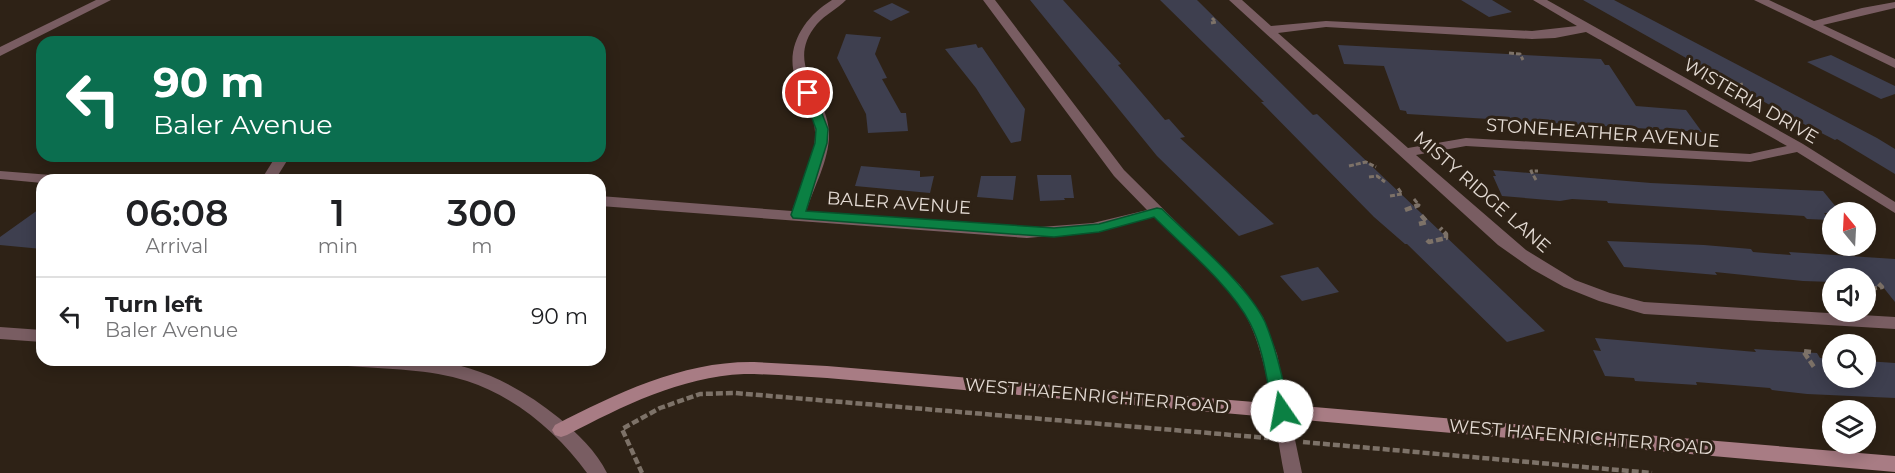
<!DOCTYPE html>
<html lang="en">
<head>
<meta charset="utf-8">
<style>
  body { margin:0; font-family:Montserrat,sans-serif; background:#f2f2f2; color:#202124; height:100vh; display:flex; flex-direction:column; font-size:22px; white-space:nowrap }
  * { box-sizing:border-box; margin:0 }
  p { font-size:20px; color:#757577 }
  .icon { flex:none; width:33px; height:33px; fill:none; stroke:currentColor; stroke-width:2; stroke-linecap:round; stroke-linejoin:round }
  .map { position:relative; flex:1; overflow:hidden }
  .panel { position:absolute; left:36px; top:174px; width:570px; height:192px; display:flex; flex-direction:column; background:#fff; border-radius:18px; box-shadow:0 3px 15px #0003 }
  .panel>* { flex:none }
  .hud { position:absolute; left:36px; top:36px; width:570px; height:126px; border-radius:18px; box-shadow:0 3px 15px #0003; background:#0b6e4f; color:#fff; overflow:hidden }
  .needle { width:39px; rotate:342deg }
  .buttons { position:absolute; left:1822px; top:202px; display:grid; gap:12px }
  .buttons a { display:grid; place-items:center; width:54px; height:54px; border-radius:50%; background:#fff; box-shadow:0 3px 15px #0003; font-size:30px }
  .pin { position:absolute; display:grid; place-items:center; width:51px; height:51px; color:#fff; margin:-26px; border:3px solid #fff; border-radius:50%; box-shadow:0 2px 6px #0007 }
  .me { position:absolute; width:66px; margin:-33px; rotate:348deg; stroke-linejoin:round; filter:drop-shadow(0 0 4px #0008) }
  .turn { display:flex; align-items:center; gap:21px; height:126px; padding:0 18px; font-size:27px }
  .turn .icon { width:78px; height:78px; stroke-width:2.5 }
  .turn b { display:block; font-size:42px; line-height:51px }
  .eta { display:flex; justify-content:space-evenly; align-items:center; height:102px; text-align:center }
  .eta b { font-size:36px; font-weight:600; line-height:42px }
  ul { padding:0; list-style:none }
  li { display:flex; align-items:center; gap:18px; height:78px; padding:0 18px; border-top:2px solid #e0e0e0 }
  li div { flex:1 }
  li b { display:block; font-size:22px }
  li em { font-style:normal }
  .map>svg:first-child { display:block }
</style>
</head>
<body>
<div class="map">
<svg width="1895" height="473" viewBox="0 0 1895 473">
  <rect width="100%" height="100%" fill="#2e2216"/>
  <path fill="#3e3f4f" d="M1030,0H1063L1121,64L1118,65L1165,120L1169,119L1185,137L1180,138L1274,224L1239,236L1157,156Z
    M1160,0H1197L1313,115L1317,114L1545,331L1507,342L1407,244H1405L1374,217L1261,102H1264Z
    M1461,0H1492L1512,12L1489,17Z
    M1583,0H1614L1877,138L1895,149V174L1837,139L1835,140L1798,121Z
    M892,3L910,12L891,21L873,11Z
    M846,34L881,37L875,54L887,78L882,79L901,113H906L908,131L868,133L866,114L837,58Z
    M976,44L978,48L982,47L1025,109L1021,141L1011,143L976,88L945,49Z
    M1338,45L1601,59L1605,65H1609L1636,106L1686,110L1702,132L1407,114L1406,111L1400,110L1384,66L1344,64Z
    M1831,55L1895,86V94L1881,99L1807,62Z
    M861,166L920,171V177L934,176L930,193L855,186Z
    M1493,170L1651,183L1823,191L1841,213H1824L1830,220L1807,219L1804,216L1608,203L1607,201L1572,199L1560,201L1502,196L1493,176H1496Z
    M1037,175H1071L1074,198H1064L1065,200L1040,201Z
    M981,176H1016L1013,200L977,197Z
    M42,207V249L0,245V237Z
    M1607,241L1704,245L1751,249L1753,252L1791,255L1789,252L1895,259V302L1883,287L1866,286V279H1833V282L1803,281L1715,272L1717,275L1624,267Z
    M1318,267L1339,292L1302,301L1280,276Z
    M1595,338L1756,352L1754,349L1817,353L1820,358L1833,359V378H1866V361L1895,363V398L1807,394L1772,390L1770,388L1696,382L1697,385L1635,381L1634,378L1605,376L1593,350L1601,351Z"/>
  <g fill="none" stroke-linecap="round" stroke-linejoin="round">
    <path stroke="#7d7268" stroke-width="3" stroke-dasharray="5 2" stroke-linecap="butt" d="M1211,23L1216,22L1212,18
      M1509,53L1520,54L1523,60
      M1742,92L1734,86L1743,84
      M1349,166L1366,162L1376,167
      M1369,177L1377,176L1385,182
      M1536,180L1531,171H1538
      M1390,196L1402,194L1398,188
      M1414,199L1419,205L1416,206"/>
    <path stroke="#7d7268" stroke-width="4.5" stroke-dasharray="7 3" stroke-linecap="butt" d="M1405,210L1419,205
      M1419,224L1427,222L1421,215
      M1427,240L1429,242L1446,238V234L1440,228
      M1870,289L1882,287L1878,283
      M1811,352L1803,351L1814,367
      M1303,442L1652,473
      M642,473L622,429L660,408L700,394L735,393L1268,438"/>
    <path fill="#795d62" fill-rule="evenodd" d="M96,0H111L0,56V47Z
      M832,0H846C837,9 826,14 817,24C783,65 827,92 829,132C830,159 814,186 806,212L1027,228L1093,223L1147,210L1114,176L983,0H995L1124,170L1240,285L1263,317L1277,354L1302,473H1284C1275,427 1269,366 1250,324C1234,289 1183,246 1155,217L1093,232L1027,238L600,206V196L792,211C800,186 816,159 815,132C815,113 803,97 796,80C784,48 804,17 832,0Z
      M1229,0H1242L1271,26L1326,21L1532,31L1577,26L1533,0H1547L1803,144L1895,202V213L1797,152L1750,162L1466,146L1416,155L1526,250L1575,280L1610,293L1644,302L1895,317V329L1644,314L1599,301L1564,287L1532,269L1498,245ZM1326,27L1532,39L1555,38L1586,32L1787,146L1750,154L1466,138L1408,148L1278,33Z
      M1754,0H1769L1814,21L1862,8L1895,2V8L1823,25L1895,59V68Z
      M276,156H290L275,180H261Z
      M0,171L64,176L71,180H42V183L0,179Z
      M0,327L42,330V342L0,339Z
      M339,360C368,360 398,358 427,360C476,364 521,387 559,418C577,433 597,452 607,473H587C558,433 516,397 467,381C430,369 387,369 348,366L342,364Z"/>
    <path fill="#a87c84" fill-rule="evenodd" d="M754,362L827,366L1895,456V472L827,378C800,377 772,374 744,374C680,377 623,406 567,435L561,437L555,435L552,430L555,425C617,393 683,361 754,362Z"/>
  </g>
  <path fill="#0b8043" stroke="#07532c" stroke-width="1.5" d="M808,90L814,93L828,129L827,143L806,211L1054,228L1099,224L1157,208L1162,209C1192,239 1247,284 1265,322C1277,351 1283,381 1290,411L1287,416L1282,418L1276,416L1273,411C1267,382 1264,350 1250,323C1231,286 1184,247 1154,217L1099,232L1054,237L793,218L791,215L815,143L816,129L803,93Z"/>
  <g text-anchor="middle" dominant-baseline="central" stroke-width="6" stroke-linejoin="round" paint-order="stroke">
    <g font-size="18" fill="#e4dbd4" stroke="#2e2216">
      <text transform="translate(1751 101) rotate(30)">WISTERIA DRIVE</text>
      <text transform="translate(1603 133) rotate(4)">STONEHEATHER AVENUE</text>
      <text transform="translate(1482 192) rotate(41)">MISTY RIDGE LANE</text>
      <text transform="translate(899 203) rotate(4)">BALER AVENUE</text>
      <text transform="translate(1097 396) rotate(5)">WEST HAFENRICHTER ROAD</text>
      <text transform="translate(1581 437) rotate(5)">WEST HAFENRICHTER ROAD</text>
    </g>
  </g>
</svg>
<div class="buttons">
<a><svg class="needle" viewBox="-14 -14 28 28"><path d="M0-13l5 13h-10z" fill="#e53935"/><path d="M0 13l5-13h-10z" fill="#757577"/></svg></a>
<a><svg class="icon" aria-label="sound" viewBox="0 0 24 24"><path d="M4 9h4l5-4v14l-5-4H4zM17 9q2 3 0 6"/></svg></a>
<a><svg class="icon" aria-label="search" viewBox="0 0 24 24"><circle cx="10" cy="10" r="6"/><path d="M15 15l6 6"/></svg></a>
<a><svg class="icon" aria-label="layers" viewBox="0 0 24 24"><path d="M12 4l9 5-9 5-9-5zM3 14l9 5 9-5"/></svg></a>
</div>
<div class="pin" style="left:808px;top:93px;background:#d93025"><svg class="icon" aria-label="arrive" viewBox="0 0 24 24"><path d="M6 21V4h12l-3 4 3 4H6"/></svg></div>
<svg class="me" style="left:1282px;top:411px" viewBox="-20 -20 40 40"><circle r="19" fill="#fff"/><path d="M0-13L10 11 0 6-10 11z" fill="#0b8043"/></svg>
<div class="hud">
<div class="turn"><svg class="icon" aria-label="left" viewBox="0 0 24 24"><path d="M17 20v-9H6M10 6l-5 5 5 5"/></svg><div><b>90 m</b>Baler Avenue</div></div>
</div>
<section class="panel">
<div class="eta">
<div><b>06:08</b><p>Arrival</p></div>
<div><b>1</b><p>min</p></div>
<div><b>300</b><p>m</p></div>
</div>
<ul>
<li><svg class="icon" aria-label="left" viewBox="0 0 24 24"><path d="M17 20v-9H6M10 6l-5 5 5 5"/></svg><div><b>Turn left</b><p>Baler Avenue</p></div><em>90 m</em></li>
</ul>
</section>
</div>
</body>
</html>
